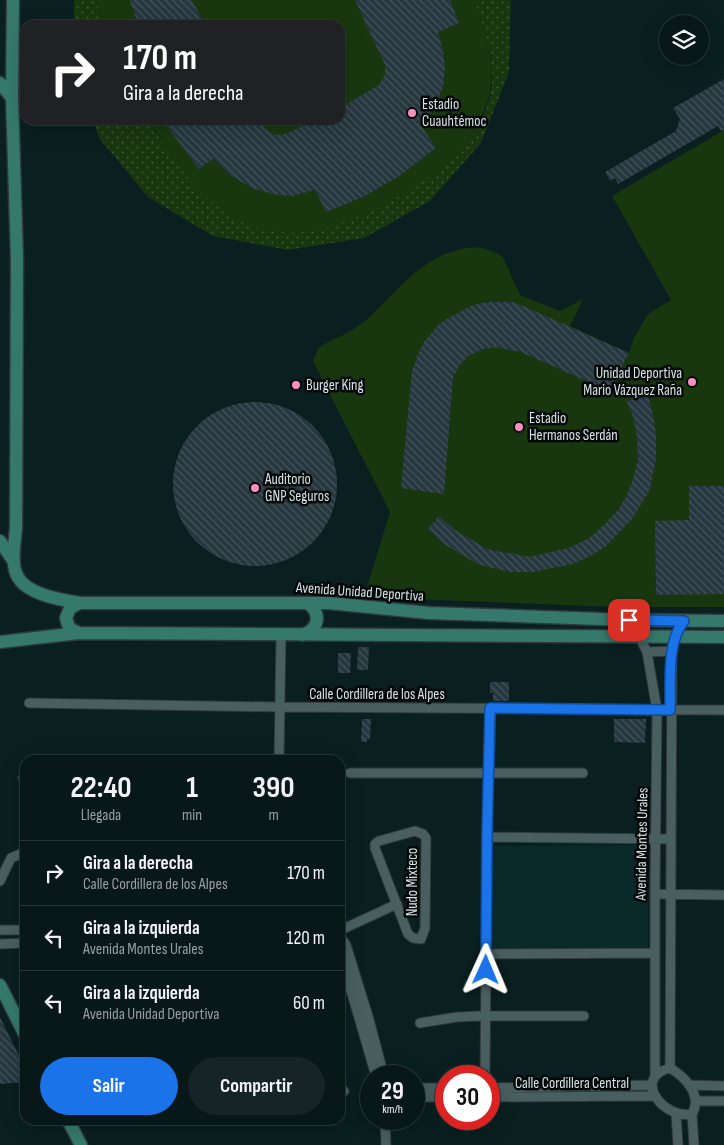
<!DOCTYPE html>
<html lang="es">
<head>
<meta charset="utf-8">
<style>
  body { margin:0; font-family:"Sofia Sans Condensed",sans-serif; background:#162425; color:#f1f3f6; height:100vh; display:flex; flex-direction:column; font-size:19px; white-space:nowrap }
  * { box-sizing:border-box; margin:0 }
  p { font-size:16px; color:#989fa2 }
  .icon { flex:none; width:28px; height:28px; fill:none; stroke:currentColor; stroke-width:2; stroke-linecap:round; stroke-linejoin:round }
  .map { position:relative; flex:1; overflow:hidden }
  .details { position:absolute; left:20px; top:755px; width:325px; height:370px; display:flex; flex-direction:column; background:#081718; border-radius:15px; box-shadow:0 5px 20px #0002,0 0 0 1px #293637 }
  .details>* { flex:none }
  .hud { position:absolute; left:20px; top:20px; width:325px; height:105px; border-radius:15px; box-shadow:0 5px 20px #0002,0 0 0 1px #293637; background:#202124; color:#fff; overflow:hidden }
  .controls { position:absolute; left:659px; top:15px; display:grid; gap:10px }
  .controls a { display:grid; place-items:center; width:50px; height:50px; border-radius:50%; background:#081718; box-shadow:0 5px 20px #0002,0 0 0 1px #293637; font-size:25px }
  .speed { position:absolute; left:360px; top:1065px; display:flex; gap:10px; font-size:25px; font-weight:700; text-align:center }
  .speed>* { display:grid; place-content:center; width:65px; height:65px; border-radius:50%; background:#081718; box-shadow:0 5px 20px #0002,0 0 0 1px #293637; line-height:1 }
  .speed small { font-size:12px; font-weight:400 }
  .speed .limit { border:8px solid #d22; background:#fff; color:#111 }
  .pin { position:absolute; display:grid; place-items:center; width:42px; height:42px; color:#fff; margin:-21px; border-radius:10px; box-shadow:0 2px 8px #0006 }
  .me { position:absolute; width:55px; margin:-28px; rotate:1deg; stroke-linejoin:round; filter:drop-shadow(0 0 4px #0008) }
  .turn { display:flex; align-items:center; gap:18px; height:105px; padding:0 20px; font-size:22px }
  .turn .icon { width:65px; height:65px; stroke-width:2.5 }
  .turn b { display:block; font-size:35px; line-height:42px }
  .eta { display:flex; justify-content:space-evenly; align-items:center; height:85px; text-align:center }
  .eta b { font-size:30px; font-weight:700; line-height:35px }
  .cta { display:flex; gap:10px; margin-top:auto; padding:10px 20px }
  .cta a { flex:1; height:58px; border-radius:30px; background:#1a73e8; color:#fff; font-size:20px; font-weight:700; line-height:58px; text-align:center }
  .cta a+a { background:#162425; color:#f1f3f6 }
  ul { padding:0; list-style:none }
  li { display:flex; align-items:center; gap:15px; height:65px; padding:0 20px; border-top:1px solid #293637 }
  li div { flex:1 }
  li b { display:block; font-size:19px }
  li em { font-style:normal }
  .map>svg:first-child { display:block }
</style>
</head>
<body>
<div class="map">
<svg width="724" height="1145" viewBox="0 0 724 1145">
  <defs>
    <pattern id="green-dots" width="8" height="8" patternUnits="userSpaceOnUse" patternTransform="scale(1.25)"><rect width="8" height="8" fill="#18370f"/><path d="M2 2h.1M6 6h.1" fill="none" stroke="#395432" stroke-width="1.8" stroke-linecap="round"/></pattern>
    <pattern id="building-back-hatch" width="6" height="6" patternUnits="userSpaceOnUse" patternTransform="scale(1.25)"><rect width="6" height="6" fill="#26373f"/><path d="M-1 5l2 2M0 0l6 6M5-1l2 2" fill="none" stroke="#45545b"/></pattern>
  </defs>
  <rect width="100%" height="100%" fill="#0a1f20"/>
  <path fill="#0a292b" d="M648,845V949L493,951L492,846Z"/>
  <path fill="url(#green-dots)" d="M74,0H96L103,25H74Z
    M472,0H511L509,72L481,143L430,201L364,238L288,250L213,236L148,197L99,138L93,120H149L155,132L329,227C392,202 486,159 492,81C494,56 482,22 472,0Z"/>
  <path fill="#18370f" d="M96,0H472C487,32 499,71 486,106C481,120 472,136 462,148C430,182 375,214 330,227C308,234 273,235 252,226C206,209 172,162 149,120H340V25H103Z
    M724,130V607H613L364,597L390,512L315,365L313,361L318,349L321,346C336,338 352,332 365,321C393,297 414,264 451,252C473,245 482,245 503,257L520,295L560,311L583,299L570,326L629,353L634,338L648,314L671,300L612,196Z"/>
  <path fill="url(#building-back-hatch)" d="M130,0H192L205,25H138Z
    M355,0H450L459,23L438,32L443,51L445,68L443,88L434,106L420,124L436,148L399,176L365,196L326,212L315,190L292,196L272,194L252,188L230,175L214,158L199,169L162,120H259L264,128L275,135L285,134L316,120H340V108L379,85L385,75V65Z
    M724,79V130L721,131L718,126L618,184L615,178L610,181L605,172L676,131L680,119L673,108Z
    M492,302H512L523,306L629,353L609,391L521,352L496,347L483,349L468,356L460,365L453,377L444,494L401,488L412,371L419,352L424,342L439,324L447,319L471,306L482,303Z
    M648,394L654,420L656,436V458L650,489L633,518L606,546L594,554L573,564L532,572H510L477,564L444,544L428,529L439,516L455,530L487,549L529,557L569,548L589,538L604,525L619,509L627,495L633,479L638,460L637,437L633,416L627,401Z
    M173 484a82 82 0 1 1 164 0a82 82 0 1 1-164 0Z
    M689,486H724V594L656,595L655,521L689,520Z
    M358,647H369L368,670H357Z
    M338,653H351L350,673H338Z
    M490,682H509V701H493V693H490Z
    M362,719H371L370,739H367V742H361Z
    M614,719H646L645,743L614,742Z
    M0,1017L25,1068V1082L0,1084Z"/>
  <g fill="none" stroke-linecap="round" stroke-linejoin="round">
    <g stroke="#2f383a" stroke-width="11">
      <path id="street" d="M629,620L636,630L647,652L657,710L655,894V1074
        M647,652L672,651
        M29,703L279,707L724,710
        M279,760L281,635
        M350,773H583
        M23,778H25
        M415,831L423,834L426,838L425,928L421,939L413,938L408,934L375,848V844L379,841Z
        M487,837L670,839
        M0,881L11,858L25,852
        M655,894L724,895
        M0,930H25
        M340,934L343,929L397,904
        M340,936L346,945L368,1016L384,1076
        M0,944L25,943
        M340,953L376,1076
        M487,954L655,953
        M420,1023L457,1017L480,1016H584
        M670,1068L672,651L679,626L684,621
        M670,1068C685,1077 703,1095 692,1114C664,1120 631,1078 670,1068Z
        M485,1076L487,837L491,708
        M690,1085L724,1086
        M414,1088H446
        M489,1088L652,1085
        M340,1091H344
        M414,1097H446
        M489,1097L655,1096
        M696,1101H724
        M676,1114L678,1145
        M692,1114L694,1145
        M385,1119L386,1145"/>
    </g>
    <g stroke="#2f383a" stroke-width="15">
      <path id="secondary" d="M13,0L12,98L17,258L16,527C15,542 11,560 16,573C23,594 61,600 80,603H329L429,613L629,620L724,621
        M0,83L12,98
        M0,541L14,562
        M79,633L69,628L66,618L70,608L80,603
        M302,635C318,630 322,615 309,604
        M0,642L79,633L724,637
        M0,985L25,1035
        M68,1120L81,1145"/>
    </g>
    <use href="#street" stroke="#485e5f" stroke-width="9"/>
    <use href="#secondary" stroke="#35796d" stroke-width="12"/>
  </g>
  <g fill="none" stroke-linecap="round" stroke-linejoin="round">
    <g stroke="#114b97" stroke-width="12">
      <path id="route" d="M486,970L487,837L490,708L670,710C671,684 666,642 684,621L629,620"/>
    </g>
    <use href="#route" stroke="#1a73e8" stroke-width="9"/>
  </g>
  <g fill="#fe8ebd" stroke="#020708" stroke-width="2">
    <circle cx="412" cy="113" r="5"/>
    <circle cx="692" cy="382" r="5"/>
    <circle cx="296" cy="385" r="5"/>
    <circle cx="519" cy="427" r="5"/>
    <circle cx="255" cy="488" r="5"/>
  </g>
  <g text-anchor="middle" dominant-baseline="central" stroke-width="5" stroke-linejoin="round" paint-order="stroke">
    <g font-size="15" fill="#d7e4e4" stroke="#020708" text-anchor="start">
      <text x="422" y="104">Estadio<tspan x="422" dy="17">Cuauhtémoc</tspan></text>
      <text x="682" y="373" text-anchor="end">Unidad Deportiva<tspan x="682" dy="17">Mario Vázquez Raña</tspan></text>
      <text x="306" y="385">Burger King</text>
      <text x="529" y="418">Estadio<tspan x="529" dy="17">Hermanos Serdán</tspan></text>
      <text x="265" y="479">Auditorio<tspan x="265" dy="17">GNP Seguros</tspan></text>
    </g>
    <g font-size="15" fill="#d7e4e4" stroke="#020708">
      <text transform="translate(360 592) rotate(4)">Avenida Unidad Deportiva</text>
      <text x="377" y="694">Calle Cordillera de los Alpes</text>
      <text transform="translate(642 844) rotate(-89)">Avenida Montes Urales</text>
      <text transform="translate(412 882) rotate(-90)">Nudo Mixteco</text>
      <text x="572" y="1083">Calle Cordillera Central</text>
    </g>
  </g>
</svg>
<div class="controls">
<a><svg class="icon" aria-label="layers" viewBox="0 0 24 24"><path d="M12 4l9 5-9 5-9-5zM3 14l9 5 9-5"/></svg></a>
</div>
<div class="speed"><div>29<small>km/h</small></div><div class="limit">30</div></div>
<div class="pin" style="left:629px;top:620px;background:#d93025"><svg class="icon" aria-label="arrive" viewBox="0 0 24 24"><path d="M6 21V4h12l-3 4 3 4H6"/></svg></div>
<svg class="me" style="left:486px;top:970px" viewBox="-20 -20 40 40"><path d="M0-17L14 15 0 8-14 15z" fill="#1a73e8" stroke="#fff" stroke-width="4"/></svg>
<div class="hud">
<div class="turn"><svg class="icon" aria-label="right" viewBox="0 0 24 24"><path d="M7 20v-9h11M14 6l5 5-5 5"/></svg><div><b>170 m</b>Gira a la derecha</div></div>
</div>
<section class="details">
<div class="eta">
<div><b>22:40</b><p>Llegada</p></div>
<div><b>1</b><p>min</p></div>
<div><b>390</b><p>m</p></div>
</div>
<ul>
<li><svg class="icon" aria-label="right" viewBox="0 0 24 24"><path d="M7 20v-9h11M14 6l5 5-5 5"/></svg><div><b>Gira a la derecha</b><p>Calle Cordillera de los Alpes</p></div><em>170 m</em></li>
<li><svg class="icon" aria-label="left" viewBox="0 0 24 24"><path d="M17 20v-9H6M10 6l-5 5 5 5"/></svg><div><b>Gira a la izquierda</b><p>Avenida Montes Urales</p></div><em>120 m</em></li>
<li><svg class="icon" aria-label="left" viewBox="0 0 24 24"><path d="M17 20v-9H6M10 6l-5 5 5 5"/></svg><div><b>Gira a la izquierda</b><p>Avenida Unidad Deportiva</p></div><em>60 m</em></li>
</ul>
<div class="cta"><a>Salir</a><a>Compartir</a></div>
</section>
</div>
</body>
</html>
